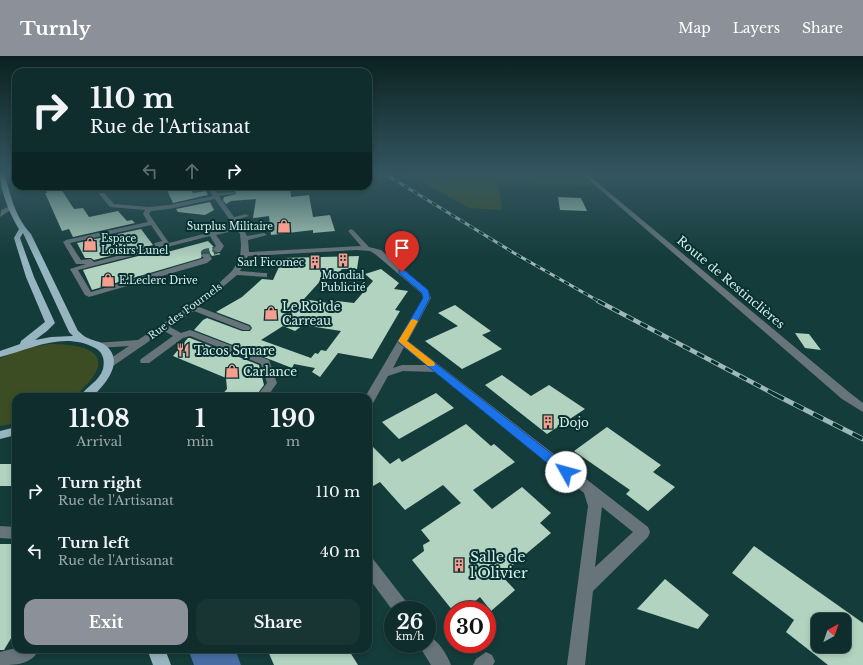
<!DOCTYPE html>
<html lang="en">
<head>
<meta charset="utf-8">
<style>
  body { margin:0; font-family:"Libre Baskerville",serif; background:#183534; color:#f1f3f6; height:100vh; display:flex; flex-direction:column; font-size:15px; white-space:nowrap }
  * { box-sizing:border-box; margin:0 }
  p { font-size:13px; color:#9ba8a9 }
  .icon { flex:none; width:22px; height:22px; fill:none; stroke:currentColor; stroke-width:2; stroke-linecap:round; stroke-linejoin:round }
  .map { position:relative; flex:1; overflow:hidden }
  .panel { position:absolute; left:12px; top:337px; width:360px; height:260px; display:flex; flex-direction:column; background:#0f2d2c; border-radius:12px; box-shadow:0 2px 6px #0003,0 0 0 1px #2f4948 }
  .panel>* { flex:none }
  .hud { position:absolute; left:12px; top:12px; width:360px; height:122px; border-radius:12px; box-shadow:0 2px 6px #0003,0 0 0 1px #2f4948; background:#0f2d2c; color:#f1f3f6; overflow:hidden }
  .needle { width:26px; rotate:40deg }
  .controls { position:absolute; left:811px; top:557px; display:grid; gap:8px }
  .controls a { display:grid; place-items:center; width:40px; height:40px; border-radius:8px; background:#0f2d2c; box-shadow:0 2px 6px #0003,0 0 0 1px #2f4948; font-size:20px }
  .speed { position:absolute; left:384px; top:545px; display:flex; gap:8px; font-size:20px; font-weight:700; text-align:center }
  .speed>* { display:grid; place-content:center; width:52px; height:52px; border-radius:50%; background:#0f2d2c; box-shadow:0 2px 6px #0003,0 0 0 1px #2f4948; line-height:1 }
  .speed small { font-size:10px; font-weight:400 }
  .speed .limit { border:6px solid #d22; background:#fff; color:#111 }
  .pin { position:absolute; display:grid; place-items:center; width:34px; height:34px; color:#fff; margin:-41px -17px; border-radius:50% 50% 50% 0; rotate:-45deg; box-shadow:0 0 4px #0007 }
  .pin .icon { rotate:45deg }
  .me { position:absolute; width:44px; margin:-22px; rotate:308deg; stroke-linejoin:round; filter:drop-shadow(0 0 3px #0008) }
  .turn { display:flex; align-items:center; gap:14px; height:84px; padding:0 12px; font-size:18px }
  .turn .icon { width:52px; height:52px; stroke-width:2.5 }
  .turn b { display:block; font-size:28px; line-height:34px }
  .lanes { display:flex; align-items:center; height:38px; padding:0 12px; background:#0003; justify-content:center; gap:20px; direction:ltr }
  .lanes .off { opacity:.35 }
  .eta { display:flex; justify-content:space-evenly; align-items:center; height:68px; text-align:center }
  .eta b { font-size:24px; font-weight:700; line-height:28px }
  .cta { display:flex; gap:8px; margin-top:auto; padding:8px 12px }
  .cta a { flex:1; height:46px; border-radius:12px; background:#8c9099; color:#fff; font-size:16px; font-weight:700; line-height:46px; text-align:center }
  .cta a+a { background:#183534; color:#f1f3f6 }
  ul { padding:0; list-style:none }
  li { display:flex; align-items:center; gap:12px; height:60px; padding:0 12px }
  li div { flex:1 }
  li b { display:block; font-size:15px }
  li em { font-style:normal }
  header { display:flex; align-items:center; gap:24px; box-sizing:border-box; height:56px; padding:0 20px; background:#8c9099; color:#fff }
  header strong { font-size:19px }
  nav { display:flex; gap:22px; margin-inline-start:auto; font-size:14px }
  .map>svg:first-child { display:block }
</style>
</head>
<body>
<header>
<strong>Turnly</strong>
<nav><a>Map</a><a>Layers</a><a>Share</a></nav>
</header>
<div class="map">
<svg width="863" height="609" viewBox="0 0 863 609">
  <rect width="100%" height="100%" fill="#143c3a"/>
  <path fill="#3c4d24" d="M415,118L582,119L593,129L498,127L502,154L469,152L415,122Z
    M50,288C76,288 118,293 88,327C83,332 78,339 71,341C67,342 61,341 56,341C43,341 29,341 16,341V367L0,370V302L28,292Z"/>
  <path fill="#476da2" d="M188,593H235L241,609H194Z"/>
  <path fill="#b2d3c0" fill-rule="evenodd" d="M51,130H59L74,153L83,152L89,161L118,155L127,165L132,164L135,167L73,181L69,173L62,175L45,137H47L46,134L51,133Z
    M181,130H189L193,137L206,135L208,139L173,147L166,132Z
    M227,130H238L237,135L290,130L291,141L309,139L313,161L330,159L335,175L313,177V174L271,179L269,160L253,162L256,143L231,145L226,148L223,144L224,141L236,138L235,134L226,135Z
    M558,141L581,142L587,155L560,154Z
    M210,146L214,154L205,159L178,156L176,153Z
    M141,173L153,189L94,204L91,202H85L77,187Z
    M208,185L214,191L212,195L221,198L212,200L209,196H203L201,202L92,234L83,214L158,195L160,198Z
    M359,200L357,213H342L335,221H324L304,243L333,248L337,245L354,247L373,225L365,218L381,213L399,227L394,233L408,235L395,254L400,255L372,303L338,297L320,321L312,316L315,312L294,308L292,312L194,274L203,264L207,262L242,275H250L252,272L250,269L216,256L242,241L262,223L273,224L283,202ZM303,269L341,275L326,295L321,294L318,298L315,297L311,302L261,284L283,270L295,275Z
    M455,249L491,275L482,279L502,293L462,313L425,285L458,270L438,257Z
    M795,277L809,278L821,294L805,292Z
    M188,282H190L259,309L264,329L255,341H220L227,333L226,322L173,300Z
    M502,319L531,340L549,329L585,353L547,378L485,329Z
    M436,337L454,352L399,383L382,366Z
    M466,368L491,390L494,388L515,406L473,434L492,453L522,431L551,457L540,467L551,477L501,519L515,534L491,555L480,541L473,547L466,545L453,555L412,504L424,495L423,489L430,485L421,474L461,447L443,429L405,454L380,426L368,433V386L390,408L399,402L402,406Z
    M607,371L661,409L653,416L675,431L648,455L626,438L630,434L574,395Z
    M0,408H16V427L13,430H0Z
    M0,488H16V574L4,594H0Z
    M754,490L863,567V609H828L786,576L794,564L732,517ZM818,564H844V590H812L818,580Z
    M665,523L709,559L698,573L637,553Z
    M267,593H348L358,609H274Z"/>
  <g fill="none" stroke-linecap="round" stroke-linejoin="round">
    <path stroke="#315755" stroke-width="8" stroke-dasharray="8 3.5" stroke-linecap="butt" d="M206,200L205,197L217,194"/>
    <path fill="#67757b" fill-rule="evenodd" d="M582,118H587L850,337L863,347V356L842,343Z
      M206,130H212L217,137L235,136V138L219,140L234,161L246,158L249,160L236,164L242,171L247,180L264,177L267,179L248,184L249,196L361,190L348,175L351,173L353,174L369,191L381,194L428,234L431,242L408,285L648,471L650,476L648,481L593,535L585,609H567L588,450L584,437L435,316L403,315L388,320L372,349L368,350V341H365L423,242L421,237L375,198L370,195L356,194L248,200L240,215L264,217H267V221L237,219L199,251L249,270L251,272L249,274H243L194,255L170,271L181,277L190,274L193,275L269,304L277,327L267,341H256L267,327L261,308L190,280L183,282L149,307H141L140,305L141,303L173,280L164,275L113,310H105L104,308L105,306L129,290L98,292L95,291L93,289L95,287L138,284L192,248L218,228L232,215L240,203L241,189L240,178L237,174L216,179L224,190L220,196H217L213,194L216,190L210,180L78,214L91,236L201,203L204,202L202,200L203,198H209L212,203L207,207L89,241L85,239L70,213L86,208H76L63,186L66,184L148,166L143,158L145,154L110,151L99,138L100,137H104L114,148L149,151L169,149L213,140ZM215,143L234,170L169,187L149,158L151,155L169,153ZM151,169L162,185L155,187L154,188L156,190L94,206L91,203L81,204L70,187ZM404,291L426,309H402L393,312ZM602,451L633,476L595,511Z
      M10,150L15,151L0,161L1,154Z
      M0,470L16,471V483L0,482Z
      M368,501L373,503L408,548L410,554H393V555L368,521Z
      M427,579C438,584 447,598 451,609H431L418,588H427Z
      M16,592L39,593C32,609 15,609 0,609V596Z
      M486,596L492,599L495,605L493,609H473L476,603Z"/>
    <path fill="#96b5c1" fill-rule="evenodd" d="M0,118H4C12,142 14,159 31,178L78,275C81,277 84,281 88,282C93,285 100,285 105,289C126,305 105,329 92,341H80C86,330 99,326 103,313C105,304 103,296 95,292C64,275 31,293 0,301V295L20,288L21,285L45,266L26,221L14,182L19,173C10,159 0,134 0,118ZM23,177L69,276L73,280L51,281L35,284L47,275L55,267L34,221L20,182Z
      M16,371V379L0,383V375Z
      M147,593H165L171,609H153Z"/>
    <g stroke="#9db8b6" stroke-width="3">
      <path id="rail-far2" d="M385,118L514,197L600,246"/>
    </g>
    <g stroke="#9db8b6" stroke-width="4.5">
      <path id="rail-far1" d="M598,245L776,339"/>
    </g>
    <g stroke="#9db8b6" stroke-width="5">
      <path id="rail" d="M774,338L863,383"/>
    </g>
    <use href="#rail-far2" stroke="#073130" stroke-width="2" stroke-dasharray="5.5" stroke-linecap="butt"/>
    <use href="#rail-far1" stroke="#073130" stroke-width="3" stroke-dasharray="8" stroke-linecap="butt"/>
    <use href="#rail" stroke="#073130" stroke-width="3.5" stroke-dasharray="11" stroke-linecap="butt"/>
  </g>
  <linearGradient id="sky" x2="0" y2="1"><stop stop-color="#0b2120"/><stop offset="0.58" stop-color="#345660"/><stop offset="1" stop-color="#345660" stop-opacity="0"/></linearGradient>
  <rect width="863" height="203" fill="url(#sky)"/>
  <path fill="#1a73e8" stroke="#114b97" d="M399,214H404L428,234L430,242L407,285L571,413L572,416L571,419L566,420L562,419L399,287L398,285L423,242L422,237L399,217Z"/>
  <path fill="#f59e0b" d="M413,263L418,265L407,285L434,306L435,308L434,310H428L398,285L411,264Z"/>
  <defs>
    <g id="shop-bare" transform="scale(1.08)"><path d="M-5-2.5h2.3a2.7 3.5 0 0 1 5.4 0H5L5.5 6h-11ZM-1.5-2.5h3a1.5 2.3 0 0 0-3 0Z" fill="#f59d8e" stroke="#073130" stroke-width="2.5" paint-order="stroke"/></g>
    <g id="building-bare" transform="scale(1.08)"><path d="M-4-6H4V6H1V3H-1V6H-4ZM-2.5-4.3h1.7v1.8h-1.7ZM.8-4.3h1.7v1.8H.8ZM-2.5-1h1.7V.8h-1.7ZM.8-1h1.7V.8H.8Z" fill="#f59d8e" stroke="#073130" stroke-width="2.5" paint-order="stroke"/></g>
    <g id="restaurant-bare" transform="scale(1.08)"><path d="M-5-6h1v4h1v-4h1v4h1v-4h1v5L-1.5 .5V6h-2V.5L-5-1ZM5-6V6H3V1.5H1.5Q1.5-4 5-6Z" fill="#f59d8e" stroke="#073130" stroke-width="2.5" paint-order="stroke"/></g>
  </defs>
  <g fill-rule="evenodd">
    <use href="#shop-bare" x="284" y="170"/>
    <use href="#shop-bare" x="90" y="188"/>
    <use href="#building-bare" x="343" y="204"/>
    <use href="#building-bare" x="315" y="206"/>
    <use href="#shop-bare" x="108" y="224"/>
    <use href="#shop-bare" x="271" y="257"/>
    <use href="#restaurant-bare" x="183" y="294"/>
    <use href="#shop-bare" x="232" y="315"/>
    <use href="#building-bare" x="548" y="366"/>
    <use href="#building-bare" x="459" y="509"/>
  </g>
  <g text-anchor="middle" dominant-baseline="central" stroke-width="4" stroke-linejoin="round" paint-order="stroke">
    <g font-size="10" fill="#d8edeb" stroke="#073130" text-anchor="end">
      <text x="273" y="170">Surplus Militaire</text>
      <text x="101" y="182" text-anchor="start">Espace<tspan x="101" dy="12">Loisirs Lunel</tspan></text>
      <text x="304" y="206">Sarl Ficomec</text>
      <text x="343" y="219" text-anchor="middle">Mondial<tspan x="343" dy="12">Publicité</tspan></text>
      <text x="119" y="224" text-anchor="start">E.Leclerc Drive</text>
    </g>
    <g font-size="10" fill="#d8edeb" stroke="#073130">
      <text transform="translate(185 255) rotate(-36)">Rue des Fournels</text>
    </g>
    <g font-size="12" fill="#d8edeb" stroke="#073130">
      <text transform="translate(731 226) rotate(40)">Route de Restinclières</text>
    </g>
    <g font-size="12" fill="#d8edeb" stroke="#073130" text-anchor="start">
      <text x="282" y="250">Le Roi de<tspan x="282" dy="14">Carreau</tspan></text>
      <text x="194" y="294">Tacos Square</text>
      <text x="243" y="315">Carlance</text>
      <text x="559" y="366">Dojo</text>
    </g>
    <g font-size="14" fill="#d8edeb" stroke="#073130" text-anchor="start">
      <text x="470" y="501">Salle de<tspan x="470" dy="16">l'Olivier</tspan></text>
    </g>
  </g>
</svg>
<div class="controls">
<a><svg class="needle" viewBox="-14 -14 28 28"><path d="M0-13l5 13h-10z" fill="#e53935"/><path d="M0 13l5-13h-10z" fill="#9ba8a9"/></svg></a>
</div>
<div class="speed"><div>26<small>km/h</small></div><div class="limit">30</div></div>
<div class="pin" style="left:402px;top:216px;background:#d93025"><svg class="icon" aria-label="arrive" viewBox="0 0 24 24"><path d="M6 21V4h12l-3 4 3 4H6"/></svg></div>
<svg class="me" style="left:566px;top:416px" viewBox="-20 -20 40 40"><circle r="19" fill="#fff"/><path d="M0-13L10 11 0 6-10 11z" fill="#1a73e8"/></svg>
<div class="hud">
<div class="turn"><svg class="icon" aria-label="right" viewBox="0 0 24 24"><path d="M7 20v-9h11M14 6l5 5-5 5"/></svg><div><b>110 m</b>Rue de l'Artisanat</div></div>
<div class="lanes"><svg class="icon off" aria-label="left" viewBox="0 0 24 24"><path d="M17 20v-9H6M10 6l-5 5 5 5"/></svg><svg class="icon off" aria-label="ahead" viewBox="0 0 24 24"><path d="M12 20V5M6 11l6-6 6 6"/></svg><svg class="icon" aria-label="right" viewBox="0 0 24 24"><path d="M7 20v-9h11M14 6l5 5-5 5"/></svg></div>
</div>
<section class="panel">
<div class="eta">
<div><b>11:08</b><p>Arrival</p></div>
<div><b>1</b><p>min</p></div>
<div><b>190</b><p>m</p></div>
</div>
<ul>
<li><svg class="icon" aria-label="right" viewBox="0 0 24 24"><path d="M7 20v-9h11M14 6l5 5-5 5"/></svg><div><b>Turn right</b><p>Rue de l'Artisanat</p></div><em>110 m</em></li>
<li><svg class="icon" aria-label="left" viewBox="0 0 24 24"><path d="M17 20v-9H6M10 6l-5 5 5 5"/></svg><div><b>Turn left</b><p>Rue de l'Artisanat</p></div><em>40 m</em></li>
</ul>
<div class="cta"><a>Exit</a><a>Share</a></div>
</section>
</div>
</body>
</html>
